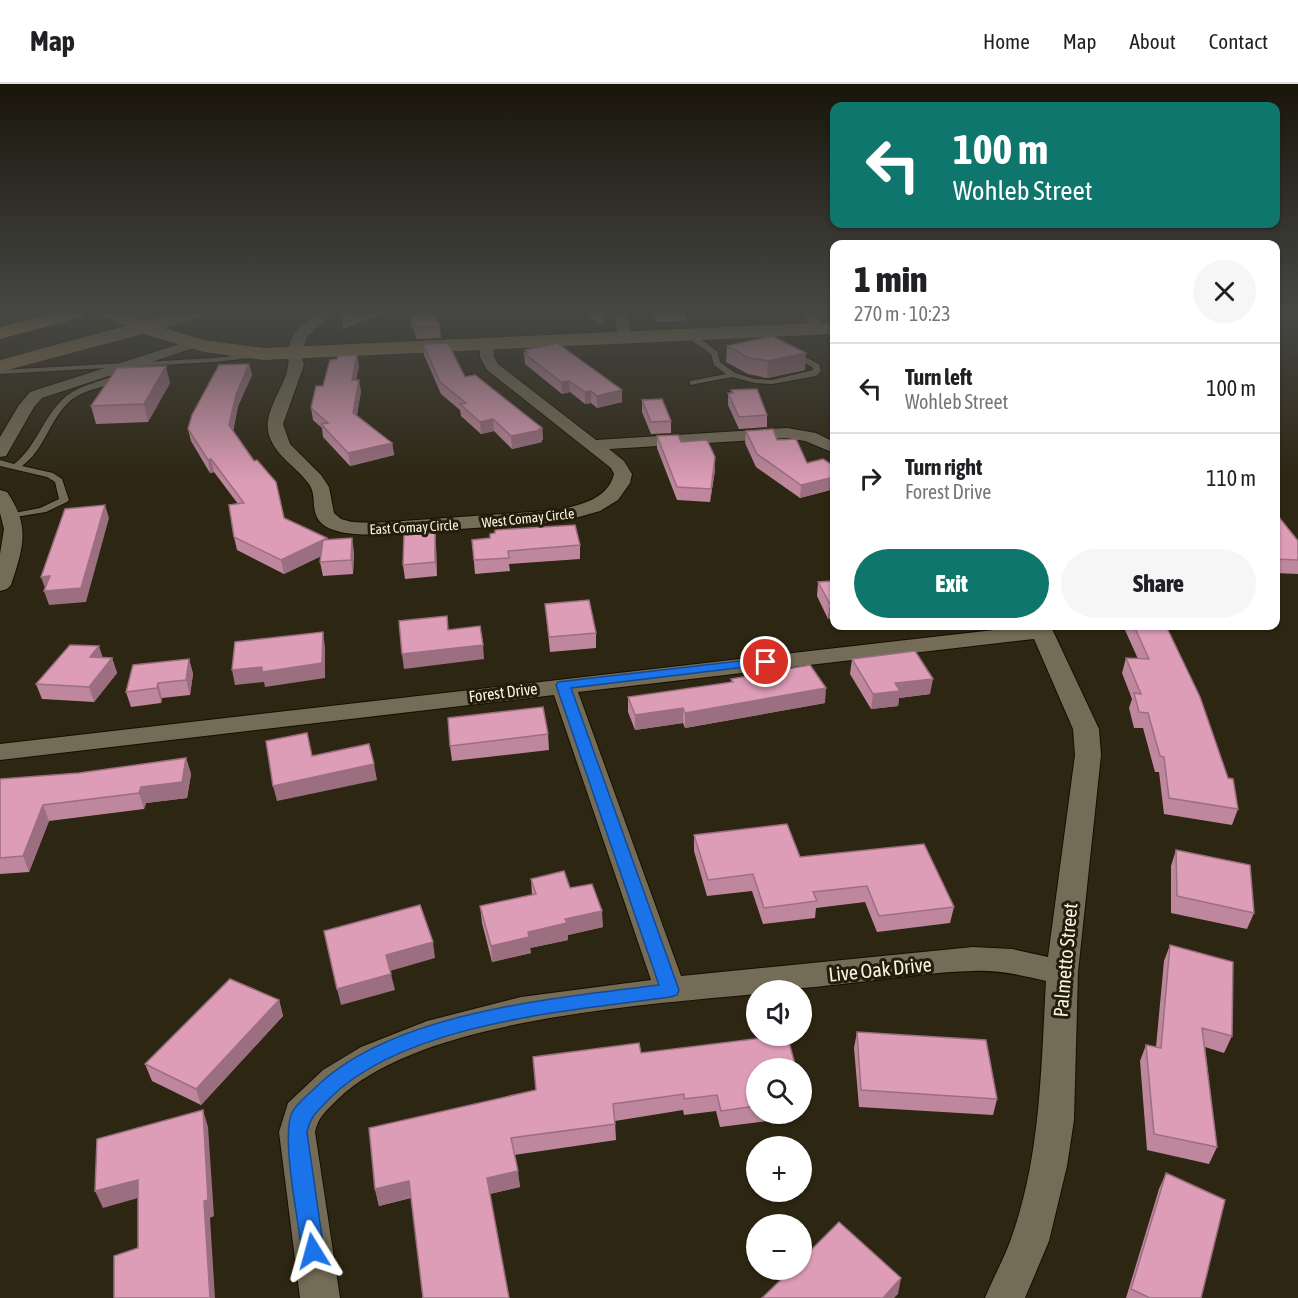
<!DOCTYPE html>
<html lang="en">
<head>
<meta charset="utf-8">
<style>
  body { margin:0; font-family:"Asap Condensed",sans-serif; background:#f6f6f6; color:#202124; height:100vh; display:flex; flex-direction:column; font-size:22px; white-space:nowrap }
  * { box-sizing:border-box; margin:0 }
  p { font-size:20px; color:#757577 }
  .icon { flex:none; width:33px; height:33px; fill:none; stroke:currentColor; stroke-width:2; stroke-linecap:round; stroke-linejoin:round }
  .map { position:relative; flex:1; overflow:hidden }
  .side { position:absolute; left:830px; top:156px; width:450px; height:390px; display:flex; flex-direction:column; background:#fff; border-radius:12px; box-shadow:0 2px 4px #0004 }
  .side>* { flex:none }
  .guide { position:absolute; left:830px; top:18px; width:450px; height:126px; border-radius:12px; box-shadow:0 2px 4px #0004; background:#0f766e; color:#fff; overflow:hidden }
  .tools { position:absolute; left:746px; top:896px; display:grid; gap:12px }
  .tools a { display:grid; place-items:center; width:66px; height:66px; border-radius:50%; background:#fff; box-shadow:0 2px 4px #0004; font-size:30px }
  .pin { position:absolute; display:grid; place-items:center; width:51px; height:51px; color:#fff; margin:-26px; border:3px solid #fff; border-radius:50%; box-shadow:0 2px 6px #0007 }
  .me { position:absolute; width:66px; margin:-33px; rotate:352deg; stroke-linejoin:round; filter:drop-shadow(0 0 4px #0008) }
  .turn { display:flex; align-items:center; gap:21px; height:126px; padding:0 24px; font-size:27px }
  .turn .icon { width:78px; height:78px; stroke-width:2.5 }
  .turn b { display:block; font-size:42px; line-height:51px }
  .round { display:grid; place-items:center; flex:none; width:63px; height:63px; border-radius:32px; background:#f6f6f6 }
  .summary { display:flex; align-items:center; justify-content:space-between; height:102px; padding:0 24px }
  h1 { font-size:36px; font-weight:800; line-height:45px }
  .action { display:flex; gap:12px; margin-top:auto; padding:12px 24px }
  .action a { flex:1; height:69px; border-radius:36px; background:#0f766e; color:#fff; font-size:24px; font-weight:800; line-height:69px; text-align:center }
  .action a+a { background:#f6f6f6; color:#202124 }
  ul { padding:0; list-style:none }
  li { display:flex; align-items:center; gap:18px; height:90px; padding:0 24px; border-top:2px solid #e0e0e0 }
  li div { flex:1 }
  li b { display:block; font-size:22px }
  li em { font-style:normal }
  header { display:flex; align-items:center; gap:36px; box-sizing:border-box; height:84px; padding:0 30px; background:#fff; border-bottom:2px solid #e0e0e0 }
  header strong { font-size:28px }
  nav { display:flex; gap:33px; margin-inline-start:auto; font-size:21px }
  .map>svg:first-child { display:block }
</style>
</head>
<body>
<header>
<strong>Map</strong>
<nav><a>Home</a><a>Map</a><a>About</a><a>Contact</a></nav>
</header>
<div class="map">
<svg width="1298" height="1214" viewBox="0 0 1298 1214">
  <rect width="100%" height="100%" fill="#2d2612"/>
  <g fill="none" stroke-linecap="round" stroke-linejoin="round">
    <g stroke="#150f00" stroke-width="2">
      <path id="lane" d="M686,249H692L717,267L720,278L735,289L755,295L772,296L813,286L812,283L788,270V266H791L819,280L821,287L816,292L772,300L755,299L732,293L690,301V297L726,290L714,281L711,270L686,253Z
        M256,269H259V273L215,278L0,290V286L215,274Z
        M120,290L127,292C109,305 83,303 67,320C49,338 44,366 22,382L53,389L62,395L69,416L67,418L46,428L9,434V430L40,424L59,415L55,398L47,393L0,382V376L14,380C36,363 42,336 61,317C76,301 100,298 120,290Z"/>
    </g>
    <g stroke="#150f00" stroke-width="2">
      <path id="street" d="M317,229H333L307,253L301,270L304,281L283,340L290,360L321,391L329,403L334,429L341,435L352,438L374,439L560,426C582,420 608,415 614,390L611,384L487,286L480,273V261L487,257L494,261V273L498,280L596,356L787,344L816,349L834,358V369L805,357L787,354L609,365L624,377L632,390L630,399L618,416L600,427L561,438L374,451C357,450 323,451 316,431C312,421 316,410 309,400C297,383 276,373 269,351C262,328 285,304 288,282C290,270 287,263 293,251C299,242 308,236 317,229Z
        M614,229H628L632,254L630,257H620L618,254Z
        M801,229H815L827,245L825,248H815Z
        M192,256L197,257L199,260L197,263L42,314L34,323L6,372L0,373V353L19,321L30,308Z
        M0,406L7,408C31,443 23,464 11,501L7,505L0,507V470L4,445L0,429Z
        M1028,542H1050L1053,547L1099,645L1101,671L1078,888L1074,1036L1067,1082L1049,1157L1025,1214H985C993,1194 1004,1175 1011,1155C1041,1072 1041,984 1046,897C1022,891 998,886 973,887C900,889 829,906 756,906V910C643,921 420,935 338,1015C327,1026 318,1033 315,1048L340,1214H300L279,1048L288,1019L323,986L361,963L427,937L521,913L651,896L554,611L0,676V660ZM1034,555L1073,645L1075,671L1048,873L1012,865L973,863L681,892L578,608Z"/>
    </g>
    <g stroke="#150f00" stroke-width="1">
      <path id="secondary" d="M101,229H127L146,237L174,229H206L204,233L164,244L205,256L264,264L834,238V250L264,276L204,268L143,250L0,288V276L125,242L103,233Z"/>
    </g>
    <g stroke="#150f00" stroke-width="1">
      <path id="highway" d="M52,229H85L83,233L0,255V243Z"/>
    </g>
    <use href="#lane" fill="#746c56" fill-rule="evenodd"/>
    <use href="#street" fill="#746c56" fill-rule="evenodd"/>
    <use href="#secondary" fill="#8c7751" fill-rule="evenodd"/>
    <use href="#highway" fill="#c59145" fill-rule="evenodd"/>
  </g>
  <path fill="#bf879d" d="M584,229H605V235L600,240Z
    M653,229H686V237L657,238Z
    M410,230L440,243L441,254L417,255L411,240Z
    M423,260L465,293L542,344L543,356H542V358L512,365L494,347L481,350L461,332L460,326L441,310L424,271Z
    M727,262L805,286L767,294L748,290L726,278Z
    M525,266L622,318L597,324L591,319L585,320L570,308L562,310L525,280L524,269H525Z
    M357,271L359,282L356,296L361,307L357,331L392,359L394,371L350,382L323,353L322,344L313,336L311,324L323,302Z
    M249,280L252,291L238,322L233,347L284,434L328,456L354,468L353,490L323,492L320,478L321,472L284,490L237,466L234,453L238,420L214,388L210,389L191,357L188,345Z
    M170,299L148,338L96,340L91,322Z
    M731,306L767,331V343L739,345L728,321V309H731Z
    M834,313V329L832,328L833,316Z
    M642,316L671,337V349L651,350L642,328Z
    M746,347L777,356L807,379L834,382V405L800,414L756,383L745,359Z
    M657,352L681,358L715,386L710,418L677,416L657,364Z
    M1275,432L1298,457V490L1275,489Z
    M472,456L580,461V475L509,480L510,487L475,490Z
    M436,462L437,492L405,495L403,481Z
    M834,497L828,535L817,512L818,498Z
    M545,520L596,549V564L550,568Z
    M1121,542H1166L1238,725L1232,741L1164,730L1159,688H1155L1143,644H1134L1129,624L1132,615L1122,589L1126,574L1138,575L1125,546Z
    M103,573L112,574L117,589L94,618L42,615L36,600Z
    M189,575L193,590L190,611L162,614L161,619L131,623L126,608Z
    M852,575L930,610L899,614L898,622L871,625L850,590Z
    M731,595L825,619L685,644L683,639L635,646L628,628V613L731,599Z
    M548,650L549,666L452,677L450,662Z
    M186,674L191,690L187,714L146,719L144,725L49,737L29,788L0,790V695L79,689Z
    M694,751L800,773L954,823L950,839L877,848L865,818L816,824L815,834L763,840L752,807L707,812L694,767Z
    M1176,766L1254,829L1247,845L1171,829V782Z
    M531,795L570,804L603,843L568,851V856L530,864L531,869L492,878L482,839L480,822L532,811Z
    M1170,861L1232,952L1224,969L1205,963L1217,1063L1209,1080L1147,1066L1140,977L1146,961L1156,963L1164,877Z
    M279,916L283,932L201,1021L152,997L145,980Z
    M857,948L997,1015L993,1031L859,1023L854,964Z
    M641,969L756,984V1029H769L768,1037L720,1043L716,1027L684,1031L683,1026L615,1037L616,1056L514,1071L520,1103L490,1110L411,1114L379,1122L375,1105L536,1006Z
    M1166,1089L1201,1214H1126L1159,1105Z"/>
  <path fill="#9b6e80" d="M356,229H387L343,245L342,234Z
    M605,229V235L600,240V230Z
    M806,269L805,286L767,294L768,277Z
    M357,271L359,282L353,308L352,296Z
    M249,280L252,291L238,322L232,353L229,341L236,311Z
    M166,282L170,299L148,338L144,320Z
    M359,296L361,307L355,341L353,329Z
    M569,297L570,308L562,310L561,298Z
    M622,306V318L597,324V312Z
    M591,307V319L585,320V308Z
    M493,335L494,347L481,350L480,338Z
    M542,344L543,356H542V358L512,365L511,352Z
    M392,359L394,371L350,382L348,369Z
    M715,373V386L710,418L711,405Z
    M211,375L214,388L210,389L208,376Z
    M834,393V405L800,414L801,401Z
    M105,421L109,434L86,518L49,521L44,507H46L41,493Z
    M435,449L436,462L437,492L435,478Z
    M327,454L330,468L284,490L281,476Z
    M352,454L354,468L353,490L351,476Z
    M830,520H834V534L828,535Z
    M323,548L325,563V594L265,603L264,598L235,601L232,586Z
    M483,561L484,575L404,585L402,570Z
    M99,562L104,577L90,573Z
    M112,574L117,589L94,618L89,603Z
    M189,575L193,590L190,611L186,596Z
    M933,595L930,610L899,614L898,622L871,625L873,610L895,599Z
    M158,599L162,614L161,619L157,604Z
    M826,604L825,619L685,644V629Z
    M683,624V639L635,646V631Z
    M186,674L191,690L187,714L146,719L144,725L139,709L141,703Z
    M374,680L377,696L277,717L273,702Z
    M43,721L49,737L29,788L23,772Z
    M602,827L603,843L568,851V856L530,864L531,869L492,878L491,862L565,835Z
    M433,858L435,874L390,887L386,871Z
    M391,890L395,906L341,921L337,905Z
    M279,916L283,932L201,1021L196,1005Z
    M203,1026L208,1043L214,1132L210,1134L215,1214H210L204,1117Z
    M518,1087L520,1103L489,1110L487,1094Z
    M138,1096L145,1112L103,1124L95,1107Z
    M409,1097L412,1113L379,1122L375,1105Z
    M901,1194L898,1210L894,1214H883Z"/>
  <path fill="#de9db7" stroke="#9b6e80" stroke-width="1.5" d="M346,229H356L342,234Z
    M434,229L440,243L416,244L410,230Z
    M772,252L806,269L768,277L749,274L727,262Z
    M448,259L465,293L475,291L542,344L539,345L541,346L511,352L493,335L480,338L460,320L466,319L440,298L423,260Z
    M557,259L622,306L597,312L591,307L585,308L569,297L561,298L524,269L528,268L525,266Z
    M357,271L352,296H359L353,329L392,359L348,369L321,340L328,339L311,324L316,302H323L330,276L337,275L338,272Z
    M249,280L236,311L229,341L254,377L257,376L276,398L284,434L327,454L281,476L234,453L229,421L244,419L211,375L208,376L188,345L192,331L219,281Z
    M166,282L144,320L91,322L117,284Z
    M757,305L767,331L739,333L728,309H733L731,306Z
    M662,315L671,337L651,338L642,316Z
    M773,345L777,356L796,355L807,379L823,375L834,382V393L801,401L757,370L746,347Z
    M678,351L681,358L707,356L715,373L711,405L677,403L657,352Z
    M105,421L81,504L44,507L50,492L41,493L65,425Z
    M1275,432H1278L1298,457V476L1275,475Z
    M575,441L580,461L508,467L509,474L474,476L472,456L490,454V450L495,449V446Z
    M435,449V478L403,481L404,451Z
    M352,454L351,476L320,478L323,456Z
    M834,497V520H830L818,498Z
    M589,516L596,549L549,553L545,520Z
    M447,532L448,546L480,542L483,561L402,570L399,537Z
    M1134,542H1166L1200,613L1228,694L1233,695L1238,725L1169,714L1164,673L1160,672L1148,629L1139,628L1134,609L1141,610L1126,574L1149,575Z
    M323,548L322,579L262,588V583L232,586L235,558Z
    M70,561L99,562L90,573L112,574L89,603L36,600Z
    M915,567L933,595L895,599L900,607L873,610L852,575Z
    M189,575L186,596L158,599L157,604L126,608L133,581Z
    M810,581L826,604L685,629L683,624L635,631L628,613L733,598L731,595Z
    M543,623L548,650L450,662L448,634Z
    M307,649L312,672L369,660L374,680L273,702L266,657Z
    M186,674L182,698L141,703L139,709L43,721L23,772L0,774V695L79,689Z
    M787,740L800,773L924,760L954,823L879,832L867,802L813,808L817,817L764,824L753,790L708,796L694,751Z
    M1176,766L1250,781L1254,829L1177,812Z
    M564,787L570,804L592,800L602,827L565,835L567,839L528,848L529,853L491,862L480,822L536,810L531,795Z
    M420,821L433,858L386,871L391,890L337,905L324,847Z
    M1170,861L1233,878L1232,952L1202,944L1217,1063L1154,1050L1146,961L1161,964Z
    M230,895L279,916L196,1005L145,980Z
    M857,948L986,956L997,1015L861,1006Z
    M787,951L796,984H756V1022L721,1027L717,1011L684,1015V1010L613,1020L615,1040L511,1054L518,1087L487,1094L509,1214H423L409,1097L375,1105L369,1044L536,1006L533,973L639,959L641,969Z
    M203,1026L208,1116L204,1117L210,1214H114V1172L138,1164V1096L95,1107L97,1055Z
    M1166,1089L1225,1116L1201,1214H1150L1131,1205Z
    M839,1138L901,1194L883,1214H762L792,1185H801V1176Z"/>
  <linearGradient id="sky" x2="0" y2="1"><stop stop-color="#19150a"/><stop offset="0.57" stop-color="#464744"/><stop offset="1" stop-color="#464744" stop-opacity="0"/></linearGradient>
  <rect width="1298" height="399" fill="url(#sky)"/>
  <path fill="#1a73e8" stroke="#114b97" stroke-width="1.5" d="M766,574L771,575L773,578L771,580L571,604L679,906L677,911L670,913C569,927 404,939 329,1015C318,1027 311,1031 307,1048L324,1167L321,1174L313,1177L305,1174L302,1167C298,1135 282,1058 291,1031C295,1020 307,1012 315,1004C392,928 556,914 659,901L556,601L558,598Z"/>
  <g text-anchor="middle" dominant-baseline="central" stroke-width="6" stroke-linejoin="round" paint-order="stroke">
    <g font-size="14" fill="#f7f3e6" stroke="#231d09">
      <text transform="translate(528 434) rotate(-6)">West Comay Circle</text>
      <text transform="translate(414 443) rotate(-3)">East Comay Circle</text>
    </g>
    <g font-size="16" fill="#f7f3e6" stroke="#231d09">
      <text transform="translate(503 608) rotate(-7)">Forest Drive</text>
    </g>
    <g font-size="20" fill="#f7f3e6" stroke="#231d09">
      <text transform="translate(1065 876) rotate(-85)">Palmetto Street</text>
      <text transform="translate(880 885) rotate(-6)">Live Oak Drive</text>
    </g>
  </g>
</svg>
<div class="tools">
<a><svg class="icon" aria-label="sound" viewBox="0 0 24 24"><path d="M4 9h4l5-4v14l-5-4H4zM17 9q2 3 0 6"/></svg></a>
<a><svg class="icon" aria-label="search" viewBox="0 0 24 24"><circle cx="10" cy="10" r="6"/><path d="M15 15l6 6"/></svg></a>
<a>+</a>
<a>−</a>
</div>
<div class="pin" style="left:766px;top:578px;background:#d93025"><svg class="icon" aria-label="arrive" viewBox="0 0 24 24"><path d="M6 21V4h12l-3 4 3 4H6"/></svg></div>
<svg class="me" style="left:313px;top:1167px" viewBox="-20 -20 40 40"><path d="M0-17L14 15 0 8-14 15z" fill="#1a73e8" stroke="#fff" stroke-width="4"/></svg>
<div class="guide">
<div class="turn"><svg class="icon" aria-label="left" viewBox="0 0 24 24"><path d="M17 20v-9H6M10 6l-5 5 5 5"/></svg><div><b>100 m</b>Wohleb Street</div></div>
</div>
<section class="side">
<div class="summary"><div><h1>1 min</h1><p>270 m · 10:23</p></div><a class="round"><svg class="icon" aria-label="close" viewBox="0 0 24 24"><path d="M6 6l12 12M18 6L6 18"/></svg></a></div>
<ul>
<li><svg class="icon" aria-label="left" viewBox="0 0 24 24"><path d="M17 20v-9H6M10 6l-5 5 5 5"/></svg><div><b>Turn left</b><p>Wohleb Street</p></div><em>100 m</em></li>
<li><svg class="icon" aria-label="right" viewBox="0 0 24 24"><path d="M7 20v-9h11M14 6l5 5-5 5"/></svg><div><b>Turn right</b><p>Forest Drive</p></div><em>110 m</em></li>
</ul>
<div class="action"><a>Exit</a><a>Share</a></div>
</section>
</div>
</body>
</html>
